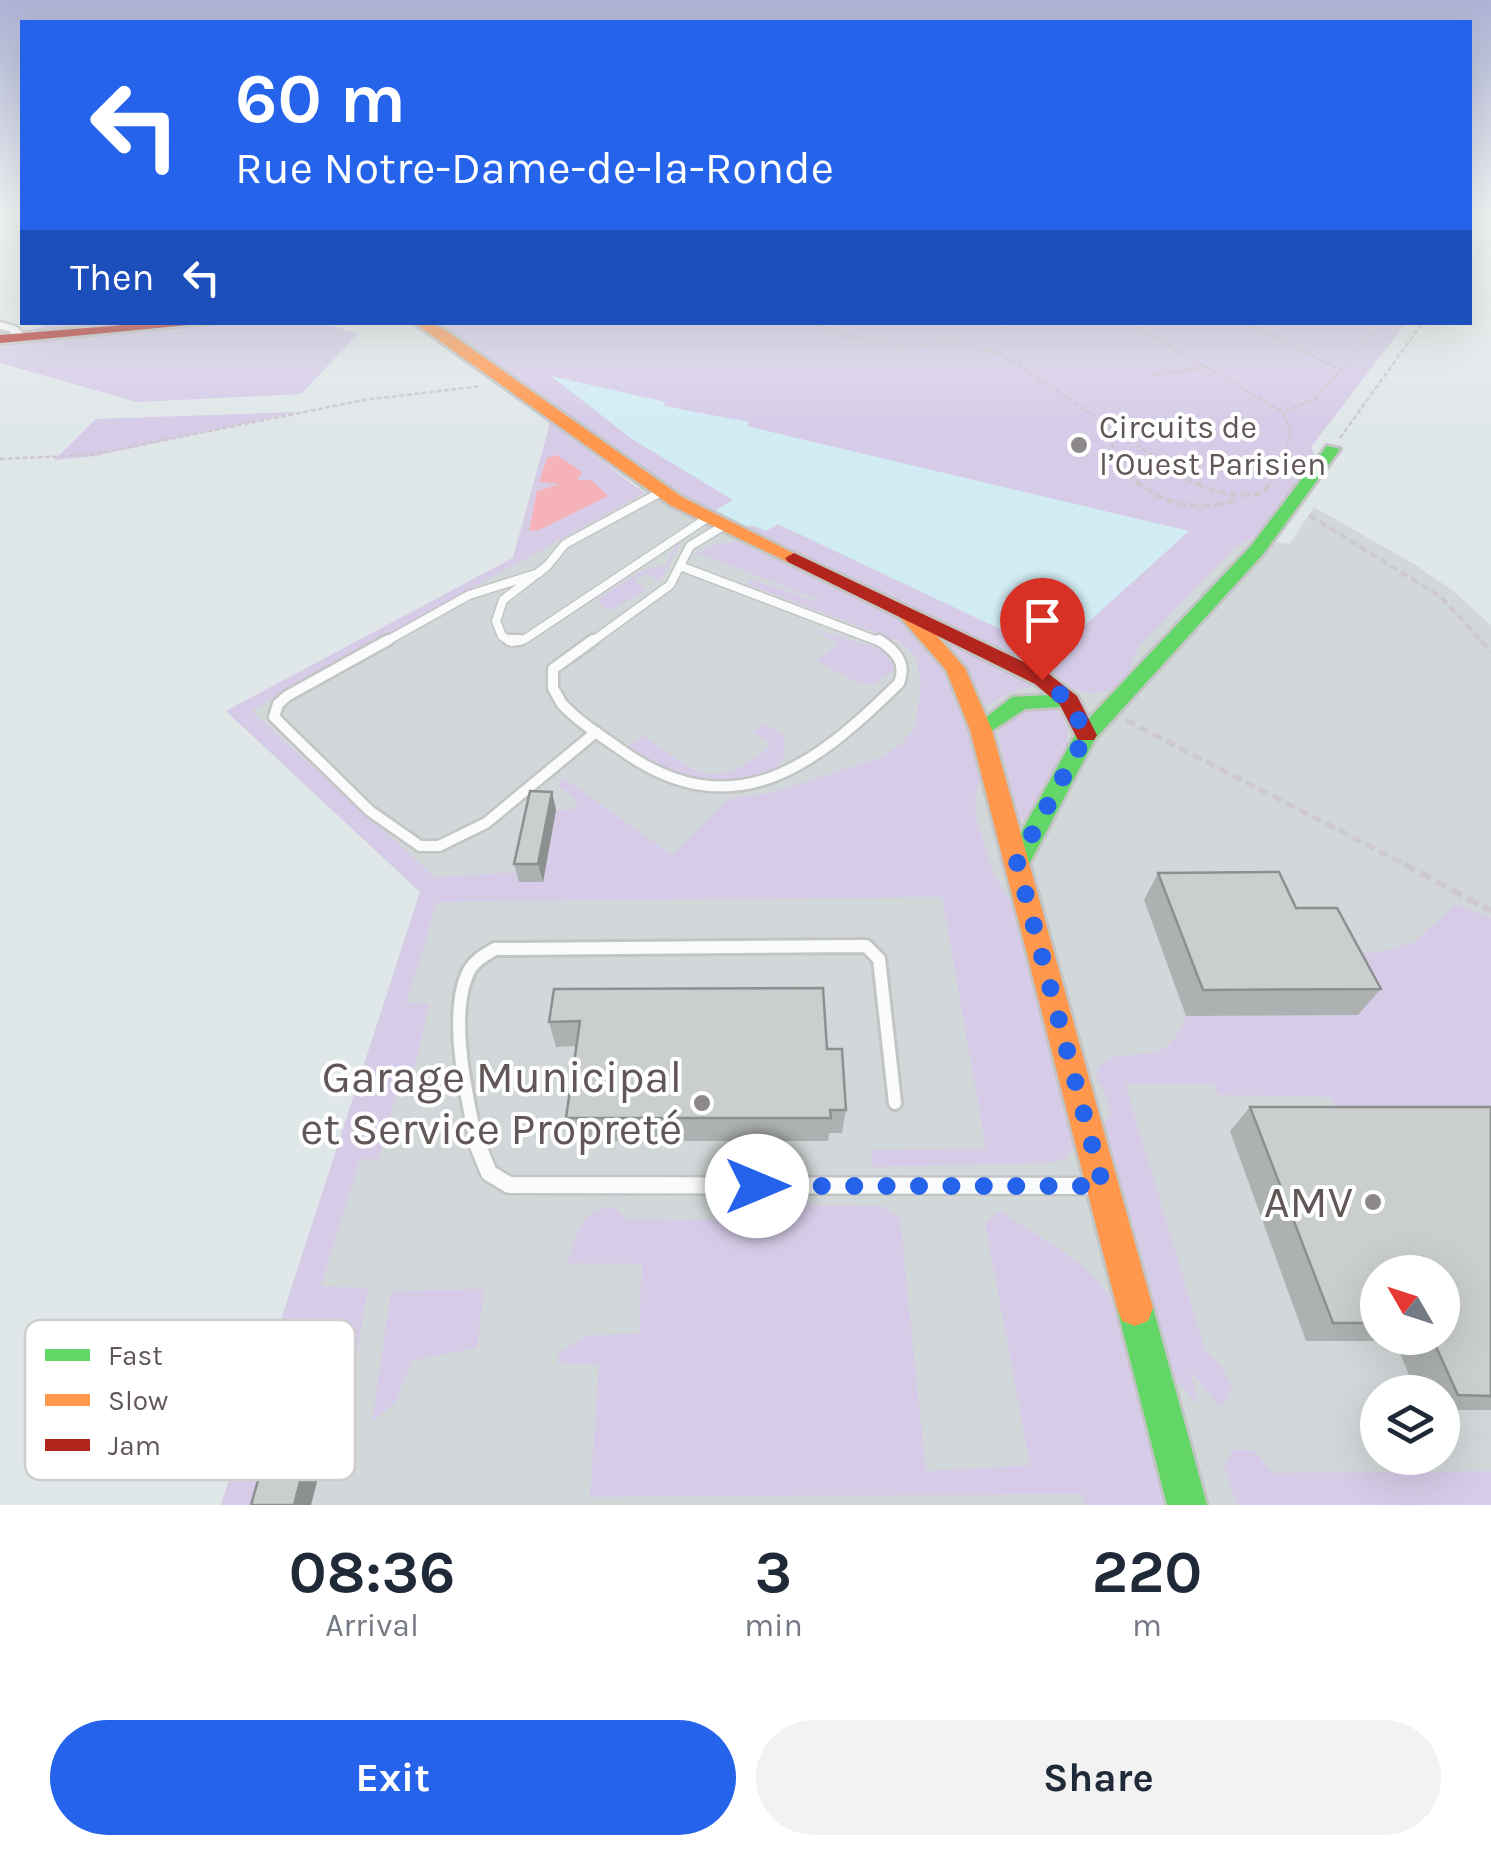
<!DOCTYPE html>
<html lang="en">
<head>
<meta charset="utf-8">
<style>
  body { margin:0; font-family:Karla,sans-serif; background:#f2f2f3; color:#1f2937; height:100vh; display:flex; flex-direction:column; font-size:38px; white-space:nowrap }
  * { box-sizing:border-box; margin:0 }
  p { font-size:32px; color:#747a83 }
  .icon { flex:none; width:55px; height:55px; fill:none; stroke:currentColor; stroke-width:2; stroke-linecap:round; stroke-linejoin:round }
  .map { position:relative; height:1505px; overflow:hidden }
  .panel { display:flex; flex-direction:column; background:#fff; flex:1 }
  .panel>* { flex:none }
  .hud { position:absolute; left:20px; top:20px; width:1452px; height:305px; border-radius:0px; box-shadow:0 10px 40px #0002; background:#2563eb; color:#fff; overflow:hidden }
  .needle { width:65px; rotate:309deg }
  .buttons { position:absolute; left:1360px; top:1255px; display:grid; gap:20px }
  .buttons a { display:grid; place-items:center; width:100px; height:100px; border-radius:50%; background:#fff; box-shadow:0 10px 40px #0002; font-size:50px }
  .pin { position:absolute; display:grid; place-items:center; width:85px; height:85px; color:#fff; margin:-102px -42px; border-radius:50% 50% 50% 0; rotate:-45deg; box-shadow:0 0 10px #0007 }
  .pin .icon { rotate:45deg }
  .me { position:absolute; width:110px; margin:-55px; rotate:90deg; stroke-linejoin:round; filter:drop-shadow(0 0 8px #0008) }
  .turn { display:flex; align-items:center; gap:35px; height:210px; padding:0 50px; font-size:45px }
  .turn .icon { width:130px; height:130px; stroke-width:2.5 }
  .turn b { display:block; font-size:70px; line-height:85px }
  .then { display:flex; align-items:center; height:95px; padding:0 50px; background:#0003; gap:20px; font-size:38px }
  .eta { display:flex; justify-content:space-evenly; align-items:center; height:170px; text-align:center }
  .eta b { font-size:60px; font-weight:700; line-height:70px }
  .primary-button { display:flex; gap:20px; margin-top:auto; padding:20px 50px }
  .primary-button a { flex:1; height:115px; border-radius:60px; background:#2563eb; color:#fff; font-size:40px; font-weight:700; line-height:115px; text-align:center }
  .primary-button a+a { background:#f2f2f3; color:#1f2937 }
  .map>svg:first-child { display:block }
</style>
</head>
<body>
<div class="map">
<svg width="1491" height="1505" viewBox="0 0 1491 1505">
  <rect width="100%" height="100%" fill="#e0e7e8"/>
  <path fill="#d2d8d9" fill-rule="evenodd" d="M551,376L666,402L663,406L750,422L746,426L900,465L1189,531L1290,544L1314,507L1417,566L1453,591L1491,625V1505H221L420,892L226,711L513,558L549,427L635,490L653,479L733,501ZM1378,1272H1442V1338H1378ZM1378,1392H1442V1458H1378Z"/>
  <path fill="#d6cce8" d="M55,322H319L358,334L301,394L137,402L0,363V341Z
    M426,323H1406L1311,447L1316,458L1259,534L1234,548L1139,647L1126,679L1114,690L1091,694L1064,686L746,527L777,524L1053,654L1187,531L900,465L554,377L632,439L734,500L714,511L673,490Z
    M298,412L95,456L54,460L96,419Z
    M548,420L644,493L251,711L435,877L521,872L556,810H573L577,801L558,785L564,778L672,855L727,799L775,792L882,757L901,744L915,727L921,683L916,657L900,642L747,584L751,579L816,601L818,599L697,553L717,543L738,542L882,610L905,624L960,683L981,777L975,797L976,817L994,875L1013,903L1076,1144L1065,1159L1047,1163L872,1167L871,1150L986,1149L942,897L437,902L407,1002L429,1004L409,1095H396L379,1159H360L321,1286L368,1288L341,1446L286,1448L270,1505H221L420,892L226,711L513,558L549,427Z
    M681,541L660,582L646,574L635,581L646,590L609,611L596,600L642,571L666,565L676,543Z
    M813,629L878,648L891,658L894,671L874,684H860L816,661L839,643Z
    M953,643L1033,684L1035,686L1012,692L984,707L948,647Z
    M1054,708C1092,733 1042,791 1027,818L1019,822L998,734L1021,709Z
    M764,723L783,735C799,787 712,788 681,778C663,773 641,758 627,747L643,736C702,775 711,795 772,744L753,732Z
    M1455,904L1491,917V1131H1346L1331,1097L1219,1095L1214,1084H1125L1205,1350L1221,1365L1232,1386L1225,1404L1218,1406L1190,1370L1199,1406L1175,1379L1104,1125L1111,1114L1104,1089L1097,1083V1069C1121,1037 1165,1079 1186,1016L1357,1015L1328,956L1386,951L1415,942Z
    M774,1205L883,1206L900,1218L926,1471L1030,1465L985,1223L1000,1211C1037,1237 1097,1263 1114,1306L1166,1505H1084L1081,1494L590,1497L599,1365L557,1363L559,1353L587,1335L639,1334L642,1264L568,1263C576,1234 580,1208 615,1207L626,1219L750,1220Z
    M484,1289L477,1348L413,1360L395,1403L372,1422L391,1291Z
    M1232,1450H1254L1273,1473L1491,1471V1505H1237L1224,1465Z"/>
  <path fill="#d2ecf4" d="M551,376L666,402L663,406L750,422L746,426L1189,531L1053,654L778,524L766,531L751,525L746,527L714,511L733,500L632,439Z"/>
  <path fill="#f6b2b9" d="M557,455L582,472L577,480H591L608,496L539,530L529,531L537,491L560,484L539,482L547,458Z"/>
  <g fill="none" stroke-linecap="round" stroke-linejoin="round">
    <g stroke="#c3c4c4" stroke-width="11">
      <path id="lane-far3" d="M661,492L565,544L547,566L503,600L496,621L502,636L512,642L525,639L707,518
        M680,566L883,643
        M383,643L469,595L539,573
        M590,643L670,585L690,546L723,526"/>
    </g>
    <g stroke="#c3c4c4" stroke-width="15">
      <path id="lane-far2" d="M388,640L287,696L278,704L274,717L370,811L420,846H439L486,823L596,732
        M509,640H520
        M593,640L553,669V688L562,704C578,721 598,734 617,747C731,831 813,768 899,683C907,663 896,651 879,640"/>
    </g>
    <g stroke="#c3c4c4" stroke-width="18">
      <path id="lane-far1" d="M478,1149C468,1104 448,1018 467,975C472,962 483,956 495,949L866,946L879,959L895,1103"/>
    </g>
    <g stroke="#c3c4c4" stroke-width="21">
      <path id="lane" d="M478,1146L489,1173L509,1185L1092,1186"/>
    </g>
    <g stroke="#c3c4c4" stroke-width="5">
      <path id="street" d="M0,322L17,327L25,336L15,338L9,331L0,329Z"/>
    </g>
    <g stroke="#c3c4c4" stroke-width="6">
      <path id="fast" d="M1327,446L1340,449L1263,554L1095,739L1026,870L1017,873L1008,870L1004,863L1078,730L1251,546Z
        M1067,694L1078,701L1075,706L1025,709L981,738L970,730L1012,697Z
        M1135,1290L1148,1295L1153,1308L1207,1505H1167L1117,1308L1122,1295Z"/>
    </g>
    <g stroke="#c3c4c4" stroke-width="6">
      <path id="slow" d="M413,322H430L445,330L682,497L803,558L800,562H788L670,505Z
        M910,611L917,613L965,668L992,730L1153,1308L1148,1321L1135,1326L1122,1321L1117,1308L970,730L946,670L900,617Z"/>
    </g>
    <g stroke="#c3c4c4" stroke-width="6">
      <path id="jam" d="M161,322H220L0,343V335Z
        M794,553L1049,674L1077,696L1097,735L1094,740H1078L1060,705L1035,684L788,562L785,558Z"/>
    </g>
    <path stroke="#cec8cf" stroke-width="2.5" stroke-dasharray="5 2.5" stroke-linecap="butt" d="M1470,258L1491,245
      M809,322L847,336L905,347L953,342L1004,355L1168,466
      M997,322L1005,328
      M1128,322L1283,412L1291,433L1281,466
      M1245,322L1341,370L1315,399L1283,412
      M1341,370L1366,340L1375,322
      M1152,375L1207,367
      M1103,423L1121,466
      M1340,438L1423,322
      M0,459L90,455L364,400L481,386"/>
    <path stroke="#cec8cf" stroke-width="4" stroke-dasharray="8 4" stroke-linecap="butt" d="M1119,464C1151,502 1189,513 1237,500
      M1165,464C1198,487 1222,500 1263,493L1283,464
      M1309,515L1441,597L1483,643"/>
    <path stroke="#cec8cf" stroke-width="5" stroke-dasharray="10 5" stroke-linecap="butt" d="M1480,640L1491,652
      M1126,720L1408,866"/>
    <path stroke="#cec8cf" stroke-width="6" stroke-dasharray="12 6" stroke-linecap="butt" d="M1404,864L1491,911"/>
    <use href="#lane-far3" stroke="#fafbfc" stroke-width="8"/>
    <use href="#lane-far2" stroke="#fafbfc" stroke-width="10"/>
    <use href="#lane-far1" stroke="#fafbfc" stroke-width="12"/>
    <use href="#lane" stroke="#fafbfc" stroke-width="16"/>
    <use href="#street" fill="#fafbfc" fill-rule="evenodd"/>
    <use href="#fast" fill="#63d668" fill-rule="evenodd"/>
    <use href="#slow" fill="#ff974d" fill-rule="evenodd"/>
    <use href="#jam" fill="#b3261e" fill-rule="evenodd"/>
  </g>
  <path fill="#aeb1b1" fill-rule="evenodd" d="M552,792L556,810L543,882H519L514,864Z
    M1158,873L1296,908L1381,989L1358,1015L1186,1016L1144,900Z
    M554,989L846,1110L842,1133H829L828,1141H573L566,1118L576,1046L556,1047L549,1022Z
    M1250,1107H1491V1410H1442V1392H1416L1395,1341H1306L1230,1131ZM1378,1272L1442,1338H1378Z"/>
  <path fill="#8d9090" d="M552,792L556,810L543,882L538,864Z
    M311,1438L326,1447L311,1505H294Z"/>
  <path fill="#cacece" stroke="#8d9090" stroke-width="2.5" d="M530,791L552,792L538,864H514Z
    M1279,872L1296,908H1337L1381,989L1203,990L1158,873Z
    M823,988L827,1049H842L846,1110H830L831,1118H566L580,1021L549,1022L554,989Z
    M1250,1107H1491V1396L1458,1395L1432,1338H1442V1272H1378V1323H1333Z
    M311,1438L294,1505H251L270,1439Z"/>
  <linearGradient id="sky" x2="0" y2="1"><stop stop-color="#adb3d5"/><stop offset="0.5" stop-color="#f1f4f5"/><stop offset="1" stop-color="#f1f4f5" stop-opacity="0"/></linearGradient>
  <rect width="1491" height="426" fill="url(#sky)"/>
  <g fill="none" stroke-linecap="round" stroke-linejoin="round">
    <path stroke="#2563eb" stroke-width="18" stroke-dasharray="0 32.4" d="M757,1186H1103L1017,862L1086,735L1069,701L1042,680"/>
  </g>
  <g fill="#8d898a" stroke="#fff" stroke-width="4">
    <circle cx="1079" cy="445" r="10"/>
    <circle cx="702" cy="1103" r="10"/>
    <circle cx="1373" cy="1202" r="10"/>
  </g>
  <g text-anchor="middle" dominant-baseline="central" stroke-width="8" stroke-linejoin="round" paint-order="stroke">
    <g font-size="32" fill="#615757" stroke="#fff" text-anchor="start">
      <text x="1099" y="427">Circuits de<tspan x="1099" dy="37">l’Ouest Parisien</tspan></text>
    </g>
    <g font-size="45" fill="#615757" stroke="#fff" text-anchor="end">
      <text x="682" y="1077">Garage Municipal<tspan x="682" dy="52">et Service Propreté</tspan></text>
      <text x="1353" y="1202">AMV</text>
    </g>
  </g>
  <rect x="25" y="1320" width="330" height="160" rx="15" fill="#fff" stroke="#d0cdcd" stroke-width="2.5"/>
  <rect x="45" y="1349" width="45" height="12" fill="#63d668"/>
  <rect x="45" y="1394" width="45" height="12" fill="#ff974d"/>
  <rect x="45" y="1439" width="45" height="12" fill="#b3261e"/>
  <g font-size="28" fill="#615757">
    <text x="108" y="1365">Fast</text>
    <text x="108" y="1410">Slow</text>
    <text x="108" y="1455">Jam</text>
  </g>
</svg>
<div class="buttons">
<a><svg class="needle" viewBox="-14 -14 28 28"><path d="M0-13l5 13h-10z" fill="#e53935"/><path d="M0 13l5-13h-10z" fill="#747a83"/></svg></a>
<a><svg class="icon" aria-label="layers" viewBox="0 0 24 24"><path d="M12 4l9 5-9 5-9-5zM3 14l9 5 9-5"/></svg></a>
</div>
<div class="pin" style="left:1042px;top:680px;background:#d93025"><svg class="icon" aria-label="arrive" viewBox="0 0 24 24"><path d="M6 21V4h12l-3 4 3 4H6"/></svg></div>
<svg class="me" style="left:757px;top:1186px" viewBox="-20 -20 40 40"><circle r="19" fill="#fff"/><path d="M0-13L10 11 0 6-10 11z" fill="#2563eb"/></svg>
<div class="hud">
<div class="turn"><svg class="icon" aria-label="left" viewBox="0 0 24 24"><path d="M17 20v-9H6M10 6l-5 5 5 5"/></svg><div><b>60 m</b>Rue Notre-Dame-de-la-Ronde</div></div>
<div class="then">Then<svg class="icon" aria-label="left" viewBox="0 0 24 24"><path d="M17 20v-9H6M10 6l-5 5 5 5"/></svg></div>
</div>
</div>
<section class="panel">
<div class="eta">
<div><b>08:36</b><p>Arrival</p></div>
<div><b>3</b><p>min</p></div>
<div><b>220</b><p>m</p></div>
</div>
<div class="primary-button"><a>Exit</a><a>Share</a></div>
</section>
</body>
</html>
